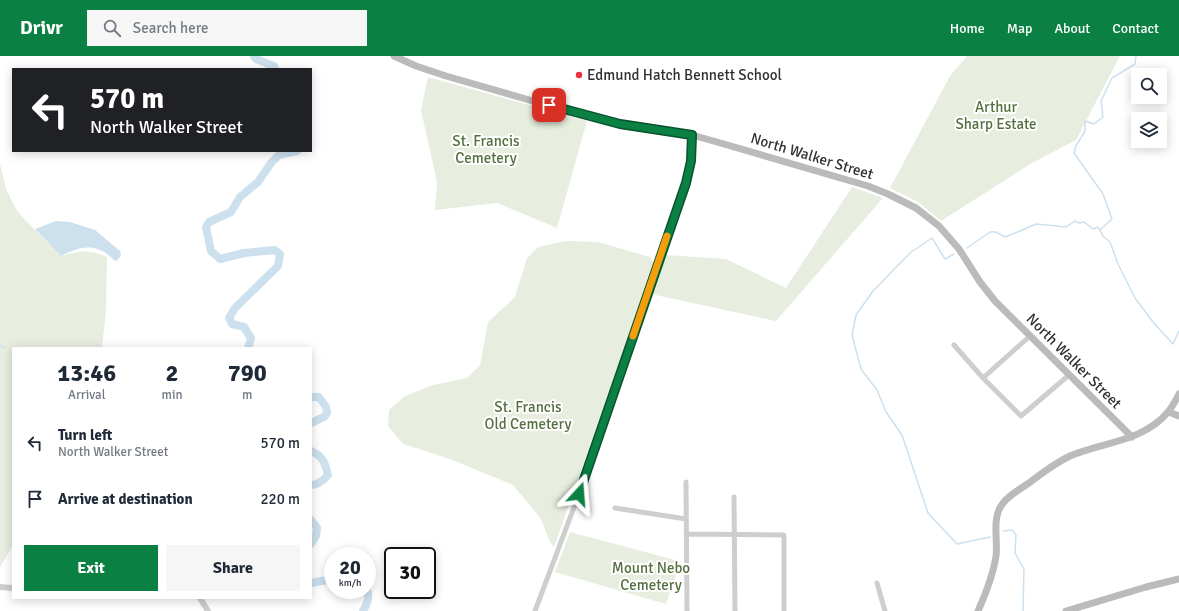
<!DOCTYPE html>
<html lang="en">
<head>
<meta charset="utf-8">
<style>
  body { margin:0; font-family:Signika,sans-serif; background:#f6f6f7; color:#1f2937; height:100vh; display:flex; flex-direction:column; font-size:15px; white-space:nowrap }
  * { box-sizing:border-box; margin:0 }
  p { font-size:13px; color:#747a83 }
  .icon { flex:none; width:22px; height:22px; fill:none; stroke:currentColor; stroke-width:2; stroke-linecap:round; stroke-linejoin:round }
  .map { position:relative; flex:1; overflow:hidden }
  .panel { position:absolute; left:12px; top:291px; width:300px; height:252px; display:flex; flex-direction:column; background:#fff; border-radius:0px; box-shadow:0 2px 10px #0003 }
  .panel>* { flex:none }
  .guide { position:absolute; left:12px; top:12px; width:300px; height:84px; border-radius:0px; box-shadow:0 2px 10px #0003; background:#202124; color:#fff; overflow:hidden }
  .controls { position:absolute; left:1131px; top:12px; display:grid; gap:8px }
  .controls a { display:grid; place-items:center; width:36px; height:36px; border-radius:0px; background:#fff; box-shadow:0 2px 10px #0003; font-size:20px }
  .speed { position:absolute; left:324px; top:491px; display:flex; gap:8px; font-size:20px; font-weight:700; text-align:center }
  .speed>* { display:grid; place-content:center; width:52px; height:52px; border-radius:50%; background:#fff; box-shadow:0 2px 10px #0003; line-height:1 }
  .speed small { font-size:10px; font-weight:400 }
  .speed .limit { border:2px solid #111; border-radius:6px; background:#fff; color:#111 }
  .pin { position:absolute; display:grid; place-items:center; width:34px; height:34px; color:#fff; margin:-17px; border-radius:8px; box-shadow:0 2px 6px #0006 }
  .me { position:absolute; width:44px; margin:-22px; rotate:19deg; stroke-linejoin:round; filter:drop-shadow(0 0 3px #0008) }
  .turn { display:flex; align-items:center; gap:14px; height:84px; padding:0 12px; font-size:18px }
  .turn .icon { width:52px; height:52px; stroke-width:2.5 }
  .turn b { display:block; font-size:28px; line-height:34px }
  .eta { display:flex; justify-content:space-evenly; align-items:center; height:68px; text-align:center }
  .eta b { font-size:24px; font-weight:800; line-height:28px }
  .cta { display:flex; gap:8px; margin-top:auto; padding:8px 12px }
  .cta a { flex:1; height:46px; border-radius:0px; background:#0b8043; color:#fff; font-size:16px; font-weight:800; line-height:46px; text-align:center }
  .cta a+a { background:#f6f6f7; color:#1f2937 }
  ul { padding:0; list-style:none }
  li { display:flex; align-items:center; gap:12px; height:56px; padding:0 12px }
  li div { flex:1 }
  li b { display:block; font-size:15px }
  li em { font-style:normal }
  header { display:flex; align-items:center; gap:24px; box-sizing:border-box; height:56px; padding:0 20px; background:#0b8043; color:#fff }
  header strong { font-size:19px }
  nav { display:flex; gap:22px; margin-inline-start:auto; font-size:14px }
  .search { width:280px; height:36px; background:#f6f6f7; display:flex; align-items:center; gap:10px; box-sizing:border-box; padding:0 14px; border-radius:0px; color:#747a83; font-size:15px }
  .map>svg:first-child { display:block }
</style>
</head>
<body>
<header>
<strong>Drivr</strong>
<div class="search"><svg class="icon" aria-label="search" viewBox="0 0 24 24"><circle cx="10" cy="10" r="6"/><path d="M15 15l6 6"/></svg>Search here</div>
<nav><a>Home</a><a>Map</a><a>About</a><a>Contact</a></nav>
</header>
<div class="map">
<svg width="1179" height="555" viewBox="0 0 1179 555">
  <rect width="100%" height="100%" fill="#fff"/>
  <path fill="#e7eedf" d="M967,0H1120L1076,84L1032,107L941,165L918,146L890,132L950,20Z
    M428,21L587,65L557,172L497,147L435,154L437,126L421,54Z
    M0,108L6,133L17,155L27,166L61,200C79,195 90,193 107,201L106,254L102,292H13V489L0,511Z
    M852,131L883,142L776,265L651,238L665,199L726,203L786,232Z
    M566,185L598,186L650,201L654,208L554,491L550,486L541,463L513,429L450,403L403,388L388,370L389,354L405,340L433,329L467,322L480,309L488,266L515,241L527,202L538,191Z
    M570,476L675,504L679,510L666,548L555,516Z"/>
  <path fill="#cce0ee" d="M56,165L70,166L95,174L120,195L121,199L118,204L115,205C97,187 83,189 61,200L35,173Z"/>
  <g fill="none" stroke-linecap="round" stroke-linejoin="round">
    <path stroke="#cce0ee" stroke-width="1.5" d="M1100,174L1112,163L1103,138L1074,97L1076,90L1085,75V65L1094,68L1103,61L1101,45L1112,22L1135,8L1136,0
      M967,192L990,176H996L1005,181L1020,175L1036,168L1066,171L1075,165L1079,167L1084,166L1093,173L1098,171L1103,180L1110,186L1118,208L1135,242L1153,266L1173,288L1179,275
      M954,198L945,203L932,182L911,196L873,235L856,259L852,279L861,313L877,334L886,356L902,379L928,457L957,488L990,481
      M0,289L5,292
      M1004,475L1012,474L1016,479L1015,497L1024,513L1023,555"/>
    <path stroke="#cce0ee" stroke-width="8" d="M254,0L256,3L274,10L275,13
      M248,292L251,282L244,271L232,268L229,262L235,252L278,210L280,198L275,194L244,197L220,203L211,195L206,171L209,166L231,156L240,141L258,126L271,107L279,99L297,95
      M311,341H319L326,351L327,357L324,361L311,367
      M311,395C323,400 325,407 328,419C324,424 317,429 311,429
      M311,464L317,472L316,480L311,488
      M311,527L333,523
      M363,555C367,548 370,542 367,534"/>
    <path stroke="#cecece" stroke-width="5" d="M1030,280L983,322L1021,360L1069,319
      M954,289L983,322
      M686,426L687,555
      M734,441L735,555
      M615,452L686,463
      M686,478L784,479V555
      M877,527L885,555
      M535,555L579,438L684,134L691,105L692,79"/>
    <path stroke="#cecece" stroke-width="6" d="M0,531L13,532
      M200,542L208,555"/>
    <path stroke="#bbb" stroke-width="7" d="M394,0L416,10L446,20L578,58L620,68L692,79L717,86L868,130L888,138L916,152L939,170L959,193L980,226L995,245L1132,381
      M1169,356L1179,360
      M978,555C986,537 993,520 996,500C998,484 992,464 1001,450C1007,440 1020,433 1029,427C1042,417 1055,407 1070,400C1102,386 1143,386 1168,356C1172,351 1176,344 1179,338
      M1066,555L1146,531L1179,523"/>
  </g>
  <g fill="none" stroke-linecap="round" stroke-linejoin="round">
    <g stroke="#07532c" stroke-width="10">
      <path id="route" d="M549,49L620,68L692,79L691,105L686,127L579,438"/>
    </g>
    <use href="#route" stroke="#0b8043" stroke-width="7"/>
    <path stroke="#f59e0b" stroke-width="7" d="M633,280L667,180"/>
  </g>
  <circle fill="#e9323f" stroke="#fff" stroke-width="1.5" cx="579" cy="19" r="4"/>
  <g text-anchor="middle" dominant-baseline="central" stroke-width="4" stroke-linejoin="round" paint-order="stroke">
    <g font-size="15" fill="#313131" stroke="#fff" text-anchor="start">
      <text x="587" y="19">Edmund Hatch Bennett School</text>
    </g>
    <g font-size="15" fill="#546f3d" stroke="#fff">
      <text x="996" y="51">Arthur<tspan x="996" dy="17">Sharp Estate</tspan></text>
      <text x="486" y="85">St. Francis<tspan x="486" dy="17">Cemetery</tspan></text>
      <text x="528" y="351">St. Francis<tspan x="528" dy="17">Old Cemetery</tspan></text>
      <text x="651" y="512">Mount Nebo<tspan x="651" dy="17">Cemetery</tspan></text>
    </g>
    <g font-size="15" fill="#313131" stroke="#fff">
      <text transform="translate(812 100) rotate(17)">North Walker Street</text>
      <text transform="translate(1074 305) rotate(45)">North Walker Street</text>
    </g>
  </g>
</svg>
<div class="controls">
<a><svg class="icon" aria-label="search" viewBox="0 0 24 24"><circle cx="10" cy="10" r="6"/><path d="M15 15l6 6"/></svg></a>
<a><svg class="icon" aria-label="layers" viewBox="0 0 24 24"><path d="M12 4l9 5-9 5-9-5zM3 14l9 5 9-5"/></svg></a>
</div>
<div class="speed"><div>20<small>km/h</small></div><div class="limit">30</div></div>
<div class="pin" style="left:549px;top:49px;background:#d93025"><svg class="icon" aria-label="arrive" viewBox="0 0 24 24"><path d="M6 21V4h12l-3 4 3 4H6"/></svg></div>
<svg class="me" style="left:579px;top:438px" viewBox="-20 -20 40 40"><path d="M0-17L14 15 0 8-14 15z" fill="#0b8043" stroke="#fff" stroke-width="4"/></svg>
<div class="guide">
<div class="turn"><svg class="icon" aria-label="left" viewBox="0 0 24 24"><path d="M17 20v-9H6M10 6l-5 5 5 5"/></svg><div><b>570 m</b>North Walker Street</div></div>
</div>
<section class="panel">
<div class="eta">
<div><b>13:46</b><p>Arrival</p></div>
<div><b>2</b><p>min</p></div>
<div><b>790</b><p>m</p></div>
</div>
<ul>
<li><svg class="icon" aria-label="left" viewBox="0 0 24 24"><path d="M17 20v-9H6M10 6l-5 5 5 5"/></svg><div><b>Turn left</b><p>North Walker Street</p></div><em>570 m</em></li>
<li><svg class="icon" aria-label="arrive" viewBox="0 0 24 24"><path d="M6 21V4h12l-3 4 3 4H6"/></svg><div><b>Arrive at destination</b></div><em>220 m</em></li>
</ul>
<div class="cta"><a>Exit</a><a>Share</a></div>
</section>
</div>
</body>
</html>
